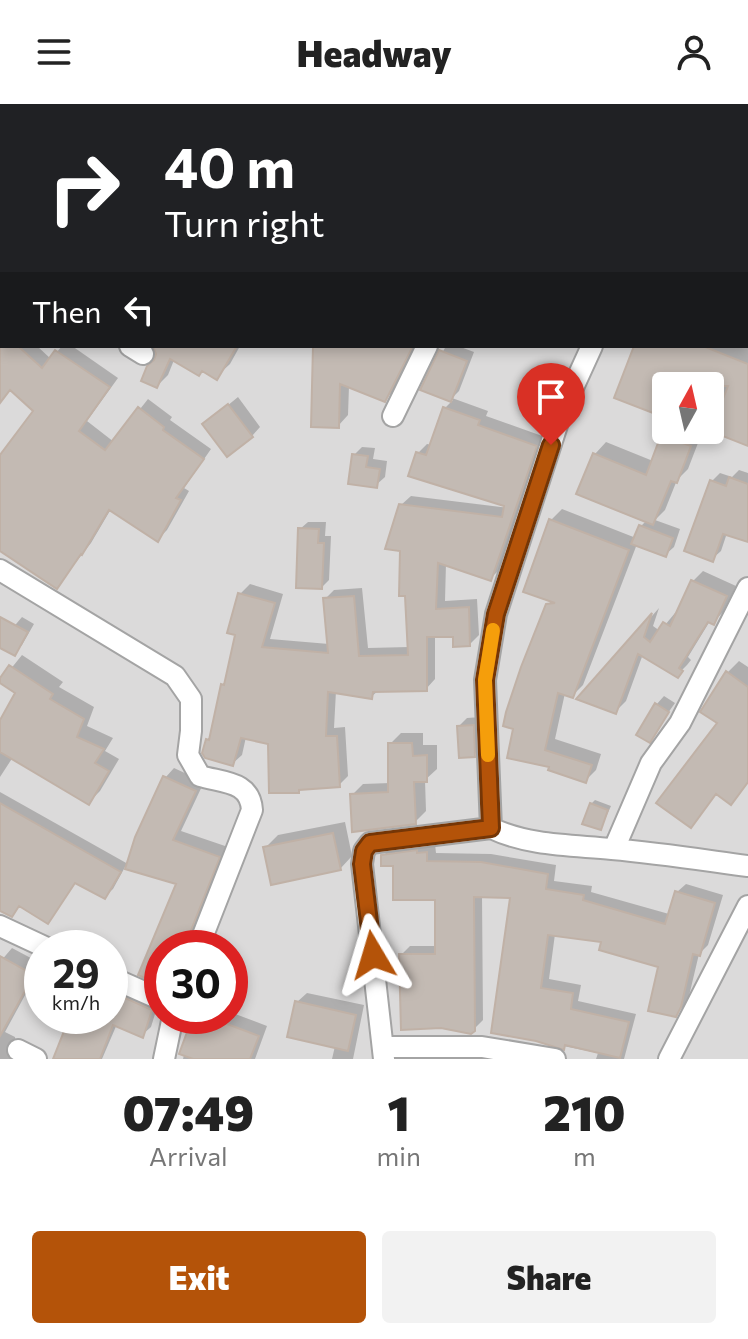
<!DOCTYPE html>
<html lang="en">
<head>
<meta charset="utf-8">
<style>
  body { margin:0; font-family:Commissioner,sans-serif; background:#f2f2f2; color:#222; height:100vh; display:flex; flex-direction:column; font-size:30px; white-space:nowrap }
  * { box-sizing:border-box; margin:0 }
  p { font-size:26px; color:#767676 }
  .icon { flex:none; width:44px; height:44px; fill:none; stroke:currentColor; stroke-width:2; stroke-linecap:round; stroke-linejoin:round }
  .map { position:relative; height:955px; overflow:hidden }
  .drawer { display:flex; flex-direction:column; background:#fff; flex:1 }
  .drawer>* { flex:none }
  .banner { position:absolute; left:0px; top:0px; width:748px; height:244px; box-shadow:0 4px 12px #0003; background:#202124; color:#fff; overflow:hidden }
  .needle { width:52px; rotate:8deg }
  .fabs { position:absolute; left:652px; top:268px; display:grid; gap:16px }
  .fabs a { display:grid; place-items:center; width:72px; height:72px; border-radius:8px; background:#fff; box-shadow:0 4px 12px #0003; font-size:40px }
  .speed { position:absolute; left:24px; top:826px; display:flex; gap:16px; font-size:40px; font-weight:700; text-align:center }
  .speed>* { display:grid; place-content:center; width:104px; height:104px; border-radius:50%; background:#fff; box-shadow:0 4px 12px #0003; line-height:1 }
  .speed small { font-size:20px; font-weight:400 }
  .speed .limit { border:12px solid #d22; background:#fff; color:#111 }
  .pin { position:absolute; display:grid; place-items:center; width:68px; height:68px; color:#fff; margin:-82px -34px; border-radius:50% 50% 50% 0; rotate:-45deg; box-shadow:0 0 8px #0007 }
  .pin .icon { rotate:45deg }
  .me { position:absolute; width:88px; margin:-44px; rotate:353deg; stroke-linejoin:round; filter:drop-shadow(0 0 6px #0008) }
  .turn { display:flex; align-items:center; gap:28px; height:168px; padding:0 32px; font-size:36px }
  .turn .icon { width:104px; height:104px; stroke-width:2.5 }
  .turn b { display:block; font-size:56px; line-height:68px }
  .then { display:flex; align-items:center; height:76px; padding:0 32px; background:#0003; gap:16px; font-size:30px }
  .eta { display:flex; justify-content:space-evenly; align-items:center; height:136px; text-align:center }
  .eta b { font-size:48px; font-weight:800; line-height:56px }
  .action { display:flex; gap:16px; margin-top:auto; padding:16px 32px }
  .action a { flex:1; height:92px; border-radius:8px; background:#b45309; color:#fff; font-size:32px; font-weight:800; line-height:92px; text-align:center }
  .action a+a { background:#f2f2f2; color:#222 }
  header { display:flex; justify-content:space-between; align-items:center; height:104px; padding:0 32px; background:#fff; font-size:36px; font-weight:800 }
  .map>svg:first-child { display:block }
</style>
</head>
<body>
<header><svg class="icon" aria-label="menu" viewBox="0 0 24 24"><path d="M4 6h16M4 12h16M4 18h16"/></svg>Headway<svg class="icon" aria-label="person" viewBox="0 0 24 24"><circle cx="12" cy="8" r="4"/><path d="M4 21q1-7 8-7t8 7"/></svg></header>
<div class="map">
<svg width="748" height="955" viewBox="0 0 748 955">
  <rect width="100%" height="100%" fill="#eeeae3"/>
  <path fill="#dbdada" fill-rule="evenodd" d="M0,0H748V955H0ZM2,2H746V242H2ZM666,282H710V326H666ZM42,844H110V912H42ZM162,844H230V912H162Z"/>
  <path fill="#0003" d="M94,0H155L93,2Z
    M235,0H468L467,2Z
    M531,0H572L530,2Z
    M607,0H686L606,2Z
    M745,0H748V26L746,25Z
    M746,82L748,83L746,162Z
    M0,155L2,242H37L51,255L62,242H72L118,274L87,317L114,338L148,295L172,313L170,316L211,345L184,384L189,387L167,426L158,435L111,405L91,439L57,482L0,445V355L36,307L11,284L0,298Z
    M155,242H240L230,260L218,271L174,256L168,271L157,282L158,252Z
    M315,242H415L395,285L385,296L349,282L348,311L338,322Z
    M446,242H458L474,248L459,287L452,294L488,307L486,312L545,333L499,466L490,475L446,459L445,497L477,495L479,531L470,540L455,530L435,531V575L426,585L379,586L371,593L336,587L334,624L345,623L348,672L339,681L301,684L298,687L270,638L246,633L242,651L232,660L208,636L211,632L222,581L228,576L237,529L240,490L250,480L283,490L270,535L329,540L325,495L334,486L362,484L368,544L409,543L401,401L411,392L509,404L418,349L427,340L432,341L445,304L453,296L423,284Z
    M636,242L748,243V340L710,325V282H666V312Z
    M238,293L260,323L252,332L205,320Z
    M666,323V326H703L688,365L677,376L665,406L655,416L680,425L674,443L665,451L637,440L583,581L572,592L565,589L555,635L601,650L596,666L586,676L551,661L509,652L548,501L552,497L551,416L562,405L636,434L641,422L647,416L595,350L606,338L653,357Z
    M362,343L375,344L373,355L387,357L385,373L376,381L354,351Z
    M739,366L748,369V436L727,429L721,447L712,455V377L720,369L732,373Z
    M308,418H326L325,432H331L329,476L322,483L300,425Z
    M703,467L736,482L723,508L713,519L710,517L688,553L691,556L687,561L677,571L643,550L626,597L615,608L580,594L659,504L653,522L660,527L675,509L677,511L693,477Z
    M22,513L34,520L22,541L14,550L0,542V539Z
    M22,551L63,578L59,583L94,603L87,622L113,634L105,647L119,655L100,687L89,698L13,653L0,673V620L18,588L1,577Z
    M739,557L748,563V679L731,699L717,689L690,722L719,619L728,568Z
    M664,592L675,599L649,636L656,601Z
    M481,613L483,643L474,651L459,622L467,614Z
    M401,629H423V641H437V665L425,676L426,707L415,718L352,691L363,680L390,679V640Z
    M174,664L204,678L181,727L228,743L200,844H162V880L141,870L178,779L125,763L113,785L104,793L77,777L47,818L21,800L11,811L0,804V688L128,760L165,674Z
    M595,696L611,702L601,724L591,700Z
    M345,718L352,752L340,765L265,744L278,731Z
    M435,740L436,749L491,750L556,761L554,777L592,782L591,788L669,810L677,788L686,780L723,791L708,841L699,850L689,892L685,901L676,910L660,861L603,836L555,830L549,875L581,881L578,897L636,910L624,955H596L598,949L493,928L512,792L482,791L483,916L474,925L441,922L401,851L410,842H437V794L383,752L392,743Z
    M12,844L42,860L5,928L15,933L16,942L36,955H0V858Z
    M230,854L239,858L230,878Z
    M110,874L159,897L151,923L142,931L117,920L102,955H79L87,912H110Z
    M307,889L364,901L353,955H332L335,942L297,898Z
    M230,908L267,922L255,955H183L194,912H230Z"/>
  <path fill="#c3bab3" stroke="#c0b1a6" stroke-width="2" d="M0,242H18L42,264L55,246L110,283L79,327L105,346L138,303L164,323L163,326L204,355L176,394L181,396L158,438L109,406L82,451L81,450L57,485L0,447V351L33,307L10,286L0,299Z
    M153,242H237L217,276L202,267L199,272L170,255L157,284L141,277L147,262L154,256L156,250Z
    M313,242H413L385,298L340,280L339,324L311,323Z
    M634,242H703L748,260V342L710,327L728,282H666V314L614,294Z
    M439,246L467,257L451,298L420,286Z
    M228,300L253,333L227,353L202,320Z
    M443,303L480,316L478,321L537,342L491,477L438,459L436,505L469,503L470,542L453,543V533H427V587L373,588L372,595L328,588L326,632H337L340,683L299,686V689H269L268,640L241,634L233,662L205,654L202,649L206,635L209,636L221,580L224,581L235,531L227,529L238,489L275,499L262,543L328,549L323,494L354,492L359,552L408,551L405,492H399L400,447L385,445L399,400L502,413L504,402L408,372L416,348L426,351Z
    M661,331L691,342L677,379L671,377L653,421L576,390L593,349L646,371Z
    M352,350L368,352L366,363L380,365L377,384L348,380Z
    M729,373L748,380V438L723,430L713,458L684,447L710,376L726,382Z
    M549,415L629,446L573,594L558,589L545,646L592,661L586,679L548,666L549,663L507,654L513,625L503,622L506,608L521,563L546,500L555,499L523,488Z
    M639,421L673,434L666,453L631,440Z
    M298,424L319,425L318,439H324L322,485L296,484Z
    M691,476L727,492L714,521L708,518L679,564L683,567L678,574L638,550L616,610L576,595L652,509L644,533L650,538L663,518L670,522Z
    M0,513L28,528L15,552L0,544Z
    M9,561L53,590L50,595L84,615L77,633L104,645L95,659L109,667L89,701L0,648V616L15,589L0,579V574Z
    M726,567L748,583V678L731,701L716,690L691,724L656,699L717,619L700,608Z
    M655,599L669,608L650,639L636,631Z
    M474,621L475,653L459,654L457,622Z
    M388,639H412L413,652L427,651V678H414L416,720L352,728L350,690L388,688Z
    M163,672L196,687L173,736L220,753L184,844H162V872L159,881L138,871L176,780L125,765L135,733Z
    M0,699L121,768L105,795L75,779L48,820L19,802L12,813L0,807Z
    M590,699L608,706L601,726L582,720Z
    M333,729L341,766L271,781L263,743Z
    M417,746V749L427,748V757L481,758L548,770L546,785L584,791L583,796L665,820L675,787L715,799L700,852L693,850L681,903L676,913L648,907L658,863L599,846L601,838L548,831L541,884L573,889L571,905L629,918L620,954L565,941L564,946L536,937L491,929L510,794L474,793L475,927L471,930L441,924L401,926L399,850H435V796H393V762H381V751Z
    M0,852L34,871L0,932Z
    M110,887L152,906L143,934L113,921L100,955H53L70,912H110Z
    M295,897L356,911L348,947L287,933Z
    M193,912H206L259,932L250,955H193L179,950Z"/>
  <g fill="none" stroke-linecap="round" stroke-linejoin="round">
    <g stroke="#a4a4a4" stroke-width="24">
      <path id="minor" d="M207,0L210,2
        M37,2L39,0
        M496,2V0
        M715,2L716,0
        M0,47L2,45
        M0,151L2,152
        M130,242L143,250
        M592,242L560,312L496,510L485,576L491,724C529,742 571,741 612,745C658,749 703,756 748,762
        M393,312L427,242
        M0,466L175,572L191,595V627L188,651L200,672C224,679 250,677 252,706L198,844
        M614,745L651,659L680,619L748,484
        M0,822L47,844
        M110,873L162,896
        M383,943H482L555,955
        M18,946L36,955
        M164,955L173,912
        M384,955L362,760L364,747L370,739L491,724
        M669,955L748,802"/>
    </g>
    <use href="#minor" stroke="#fff" stroke-width="20"/>
  </g>
  <g fill="none" stroke-linecap="round" stroke-linejoin="round">
    <g stroke="#753606" stroke-width="20">
      <path id="route" d="M373,851L362,760L364,747L370,739L491,724L485,576L496,510L551,341"/>
    </g>
    <use href="#route" stroke="#b45309" stroke-width="14"/>
    <path stroke="#f59e0b" stroke-width="14" d="M488,651L485,576L493,526"/>
  </g>
</svg>
<div class="fabs">
<a><svg class="needle" viewBox="-14 -14 28 28"><path d="M0-13l5 13h-10z" fill="#e53935"/><path d="M0 13l5-13h-10z" fill="#767676"/></svg></a>
</div>
<div class="speed"><div>29<small>km/h</small></div><div class="limit">30</div></div>
<div class="pin" style="left:551px;top:341px;background:#d93025"><svg class="icon" aria-label="arrive" viewBox="0 0 24 24"><path d="M6 21V4h12l-3 4 3 4H6"/></svg></div>
<svg class="me" style="left:373px;top:851px" viewBox="-20 -20 40 40"><path d="M0-17L14 15 0 8-14 15z" fill="#b45309" stroke="#fff" stroke-width="4"/></svg>
<div class="banner">
<div class="turn"><svg class="icon" aria-label="right" viewBox="0 0 24 24"><path d="M7 20v-9h11M14 6l5 5-5 5"/></svg><div><b>40 m</b>Turn right</div></div>
<div class="then">Then<svg class="icon" aria-label="left" viewBox="0 0 24 24"><path d="M17 20v-9H6M10 6l-5 5 5 5"/></svg></div>
</div>
</div>
<section class="drawer">
<div class="eta">
<div><b>07:49</b><p>Arrival</p></div>
<div><b>1</b><p>min</p></div>
<div><b>210</b><p>m</p></div>
</div>
<div class="action"><a>Exit</a><a>Share</a></div>
</section>
</body>
</html>
